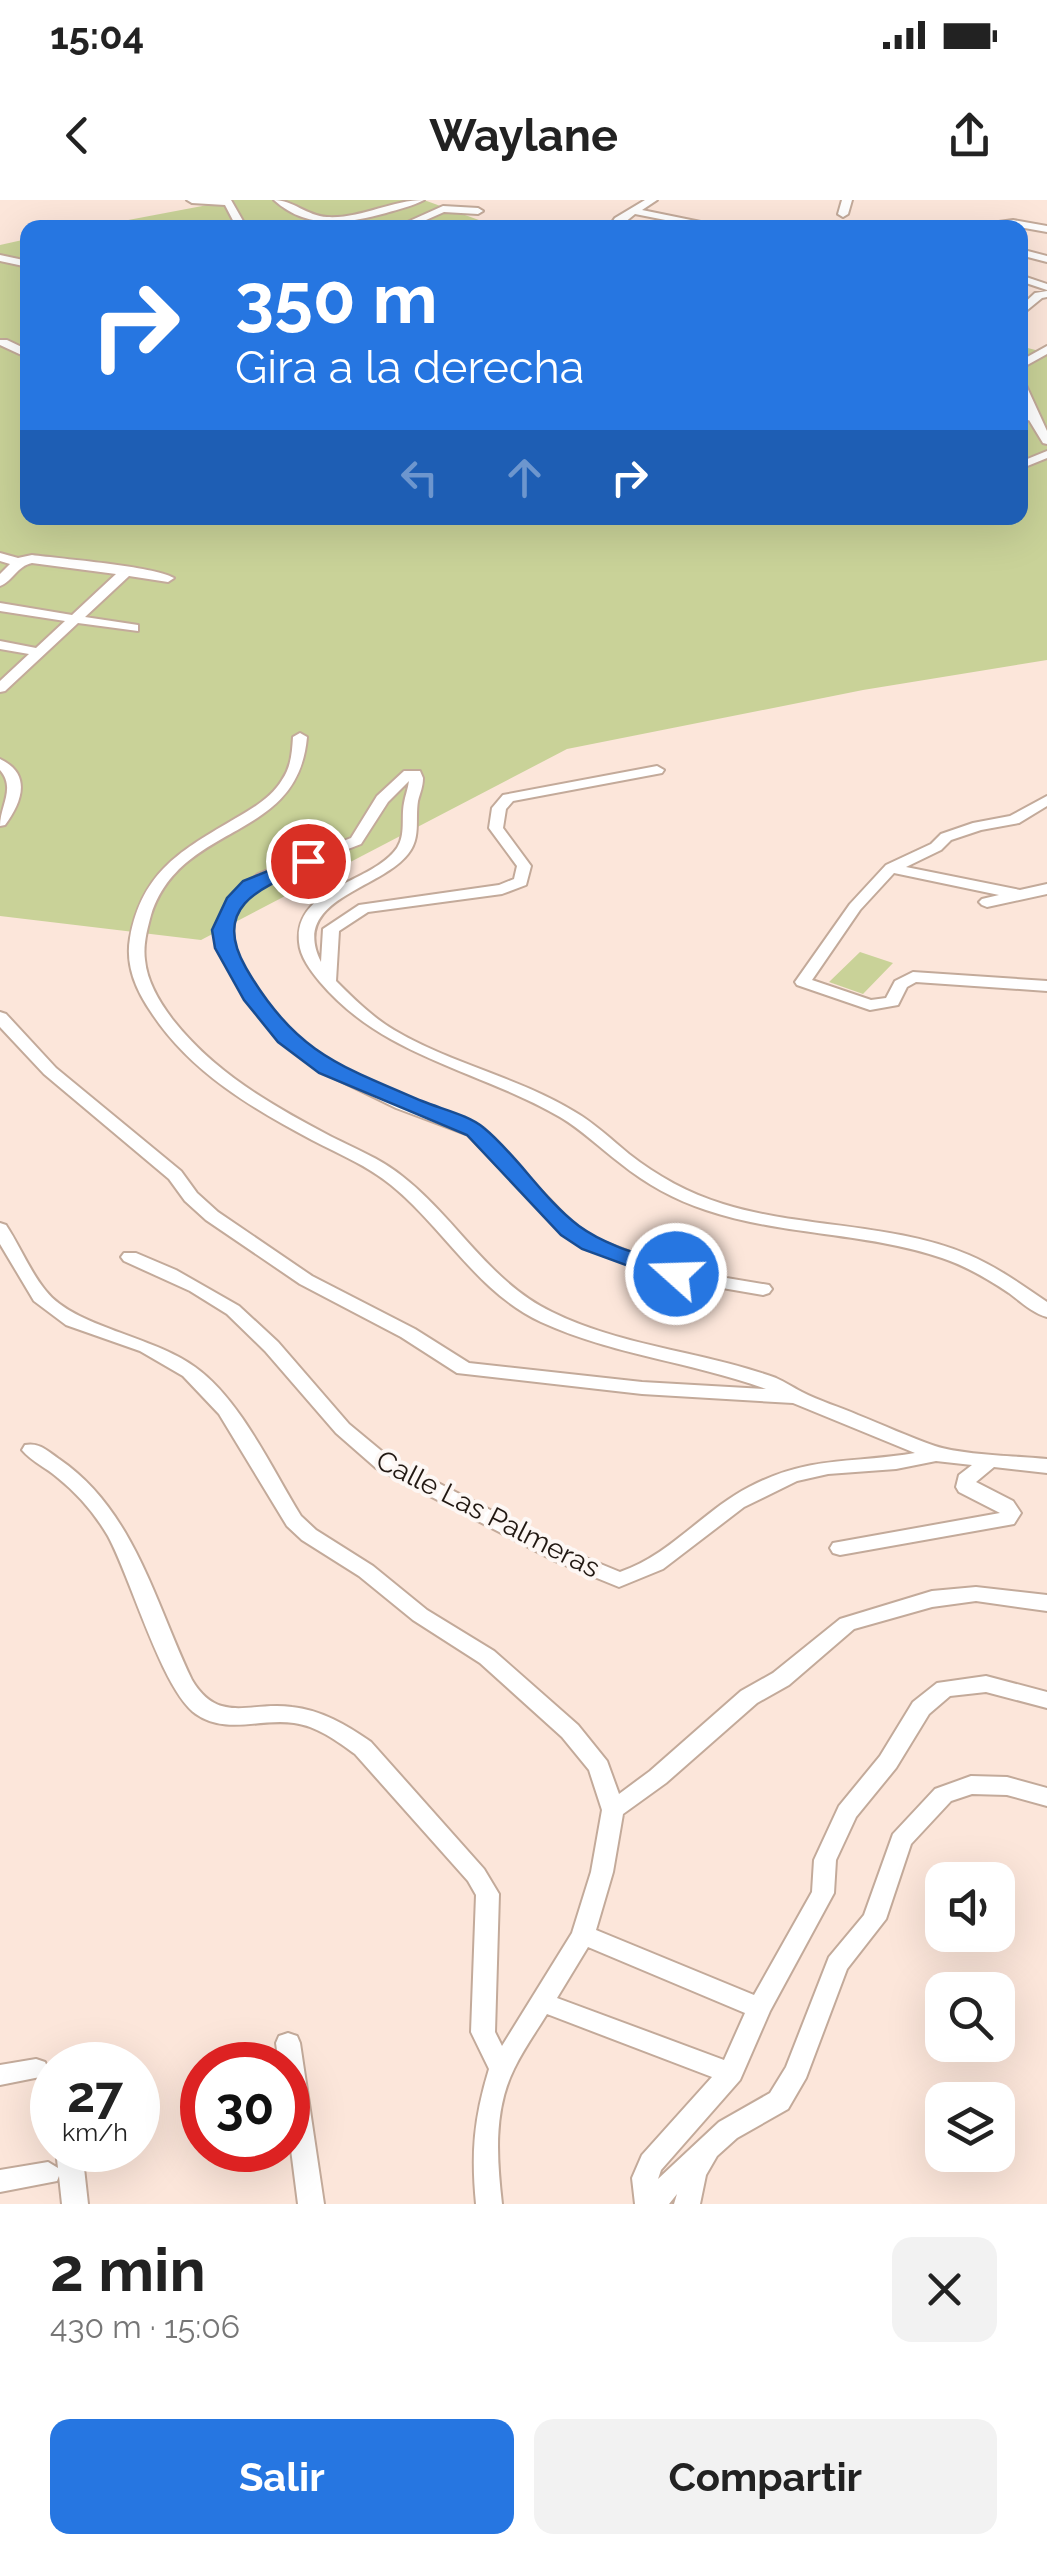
<!DOCTYPE html>
<html lang="es">
<head>
<meta charset="utf-8">
<style>
  body { margin:0; font-family:Raleway,sans-serif; background:#f2f2f2; color:#222; height:100vh; display:flex; flex-direction:column; font-size:38px; white-space:nowrap }
  * { box-sizing:border-box; margin:0 }
  p { font-size:32px; color:#767676 }
  .icon { flex:none; width:55px; height:55px; fill:none; stroke:currentColor; stroke-width:2; stroke-linecap:round; stroke-linejoin:round }
  .map { position:relative; height:2004px; overflow:hidden }
  .panel { display:flex; flex-direction:column; background:#fff; flex:1 }
  .panel>* { flex:none }
  .guide { position:absolute; left:20px; top:20px; width:1008px; height:305px; border-radius:20px; box-shadow:0 10px 40px #0002; background:#2676e1; color:#fff; overflow:hidden }
  .fabs { position:absolute; left:925px; top:1662px; display:grid; gap:20px }
  .fabs a { display:grid; place-items:center; width:90px; height:90px; border-radius:20px; background:#fff; box-shadow:0 10px 40px #0002; font-size:50px }
  .speed { position:absolute; left:30px; top:1842px; display:flex; gap:20px; font-size:50px; font-weight:700; text-align:center }
  .speed>* { display:grid; place-content:center; width:130px; height:130px; border-radius:50%; background:#fff; box-shadow:0 10px 40px #0002; line-height:1 }
  .speed small { font-size:25px; font-weight:400 }
  .speed .limit { border:15px solid #d22; background:#fff; color:#111 }
  .pin { position:absolute; display:grid; place-items:center; width:85px; height:85px; color:#fff; margin:-42px; border:5px solid #fff; border-radius:50%; box-shadow:0 2px 10px #0007 }
  .me { position:absolute; width:110px; margin:-55px; rotate:290deg; stroke-linejoin:round; filter:drop-shadow(0 0 8px #0008) }
  .turn { display:flex; align-items:center; gap:35px; height:210px; padding:0 50px; font-size:45px }
  .turn .icon { width:130px; height:130px; stroke-width:2.5 }
  .turn b { display:block; font-size:70px; line-height:85px }
  .lanes { display:flex; align-items:center; height:95px; padding:0 50px; background:#0003; justify-content:center; gap:50px; direction:ltr }
  .lanes .off { opacity:.35 }
  .round { display:grid; place-items:center; flex:none; width:105px; height:105px; border-radius:20px; background:#f2f2f2 }
  .overview { display:flex; align-items:center; justify-content:space-between; height:170px; padding:0 50px }
  h1 { font-size:60px; font-weight:700; line-height:75px }
  .button { display:flex; gap:20px; margin-top:auto; padding:20px 50px }
  .button a { flex:1; height:115px; border-radius:20px; background:#2676e1; color:#fff; font-size:40px; font-weight:700; line-height:115px; text-align:center }
  .button a+a { background:#f2f2f2; color:#222 }
  .status { display:flex; justify-content:space-between; align-items:center; height:70px; padding:0 50px; background:#fff; direction:ltr }
  .status svg { height:28px; fill:currentColor }
  header { display:flex; justify-content:space-between; align-items:center; height:130px; padding:0 50px; background:#fff; font-size:45px; font-weight:700 }
  .map>svg:first-child { display:block }
</style>
</head>
<body>
<div class="status"><b>15:04</b><svg viewBox="0 0 49 12"><path d="M0 12V9h3v3zM5 12V6h3v6zM10 12V3h3v9zM15 12V0h3v12zM26 1h20v11H26zM47 4h2v5h-2z"/></svg></div>
<header><svg class="icon" aria-label="back" viewBox="0 0 24 24"><path d="M15 5l-7 7 7 7"/></svg>Waylane<svg class="icon" aria-label="share" viewBox="0 0 24 24"><path d="M12 15V3M7 8l5-5 5 5M5 13v7h14v-7"/></svg></header>
<div class="map">
<svg width="1047" height="2004" viewBox="0 0 1047 2004">
  <rect width="100%" height="100%" fill="#fce6da"/>
  <path fill="#c9d298" d="M234,0H424L498,27L86,28Z
    M27,39L28,318H1020V146L1047,153V460L863,490L567,549L201,740L0,716V45Z
    M860,752L893,763L863,794L829,782Z"/>
  <g fill="none" stroke-linecap="round" stroke-linejoin="round">
    <g stroke="#c3aa9a" stroke-width="4">
      <path id="street" d="M187,0H231L247,28H237L225,5L192,3Z
        M274,0C293,0 307,16 327,17C361,19 391,0 424,0C413,6 399,9 386,13C346,24 307,30 274,0Z
        M645,0H657L642,10L730,28H706L635,14L618,28H608L615,18Z
        M842,0H852L848,14L843,17L838,14Z
        M443,6L478,8L483,11L478,14L444,12L408,28H394Z
        M1013,20L1047,26V32L1013,26L956,28Z
        M1020,49L1047,56V62L1020,55Z
        M0,55L28,61V67L0,61Z
        M1020,75L1047,84V90L1020,81Z
        M1047,91V97L1042,98L1020,116V107L1035,93Z
        M0,140H7L28,150V158L0,145Z
        M1047,146V154L1020,169V161Z
        M1020,180L1025,183L1047,231V244L1043,243L1029,220L1020,224V216L1025,212L1020,198Z
        M1047,251V258L1020,269V262Z
        M0,353L18,358L32,355C62,359 154,366 174,378L168,382L129,376L85,417L138,425V431L78,423L5,491L0,492V481L29,454L0,449V441L36,448L65,421L0,411V403L72,415L116,374L32,363C17,366 13,381 0,386V374L10,364L0,361Z
        M300,533L307,537C298,643 182,620 151,715C147,730 143,745 145,760C147,782 160,803 173,820C215,873 271,905 330,936C354,948 381,959 402,976C456,1018 489,1082 552,1112C623,1147 702,1151 776,1178C785,1182 794,1188 802,1192C819,1201 840,1207 858,1215C883,1225 909,1237 935,1246C962,1255 1016,1256 1047,1259V1273L994,1267L976,1282L1013,1301L1021,1313L1014,1324L840,1355L833,1353L830,1348L833,1343L1000,1313L959,1292L956,1287L959,1275L972,1265L936,1261L896,1269L828,1274L797,1281L744,1307L663,1369L619,1387L555,1361L376,1268L336,1233L265,1151L227,1114L190,1091L124,1061L121,1057L124,1053H136L176,1070L239,1106L278,1142L349,1224L390,1258L569,1351L620,1372C670,1355 703,1311 749,1287C810,1255 852,1264 915,1253L793,1203L642,1194L457,1173L401,1137L300,1084L206,1020L185,1001L169,979L44,874L0,827V812L6,814L56,868L181,971L197,993L218,1012L312,1076L415,1129L469,1163L642,1182L766,1189C692,1162 613,1155 541,1122C477,1092 444,1028 391,985C368,966 339,954 312,940C252,908 192,873 153,815C137,792 125,767 130,738C142,671 182,650 236,618C252,609 272,597 282,580C291,567 292,553 293,537Z
        M0,559C32,574 22,602 5,625L0,626C0,606 16,588 0,570Z
        M657,566L664,570L662,573L513,601L506,609L503,628L531,666L526,685L502,694L368,712L339,731L336,781C354,799 372,817 394,830C451,864 518,877 575,912C594,923 611,939 629,954C657,976 688,993 723,1004C803,1029 891,1022 969,1055C997,1067 1022,1085 1047,1102V1117C1033,1113 1021,1102 1009,1093C988,1079 966,1066 942,1058C866,1032 783,1036 706,1010C675,1000 646,984 620,963C600,948 582,930 560,917C479,870 383,857 320,782C311,771 300,757 299,742C294,687 373,683 397,648C406,634 401,618 404,603C405,596 408,589 409,581L388,602L361,644L268,680L243,701L230,729L233,748L262,798L291,835L332,865L408,900L480,927L575,1026L596,1039L679,1070L769,1085L772,1089L769,1093L763,1095L670,1079L584,1047L563,1034L468,935L396,908L320,871L279,841L247,800L217,748L214,729L229,699L258,674L351,638L377,596L404,571H420L423,578C423,587 420,593 418,601C415,620 421,638 408,654C380,690 289,699 321,762L323,729L359,705L499,685L514,679L517,666L489,628L492,608L503,595Z
        M1047,596V606L1019,623L981,630L951,640L941,650L906,667L1020,690L1047,684V694L987,707L982,705L979,702L982,699L999,695L894,673L860,710L812,780L871,800L886,798L895,781L913,772L1047,781V791L916,782L907,787L898,805L870,810L797,785L795,782L850,704L886,665L931,644L941,634L973,623L1010,616Z
        M0,1023L6,1025C20,1046 30,1072 46,1091C74,1127 153,1136 195,1167C240,1199 272,1269 301,1316L316,1330L373,1366L427,1410L494,1451L578,1525L607,1561L619,1594L650,1571L741,1491L773,1473L840,1419L932,1391L976,1387L1047,1395V1411L976,1401L932,1407L854,1429L789,1485L757,1503L666,1583L623,1614L613,1672L596,1730L754,1795L812,1692L814,1660L839,1606L880,1556L913,1502L937,1483L986,1476L1047,1492V1508L986,1492L950,1496L929,1514L896,1568L856,1617L836,1660L834,1693L770,1811L740,1880L661,1970L658,1979L719,1922L770,1893L786,1867L829,1757L864,1715L893,1634L935,1589L971,1576L1007,1577L1047,1588V1606L1007,1595L972,1594L951,1601L911,1644L886,1719L847,1769L806,1878L788,1909L737,1938L717,1956L706,1975L700,2004H674L677,1994L669,2004H635L632,1978L642,1955L712,1877L547,1814C536,1832 523,1850 514,1869C493,1911 497,1960 502,2004H476C471,1953 474,1918 489,1869L471,1832L476,1695L468,1681L355,1554C337,1541 317,1526 294,1523C261,1518 226,1535 196,1514C162,1490 131,1378 108,1336C95,1314 78,1294 58,1278C47,1268 32,1262 22,1250L25,1245C39,1242 48,1251 59,1259C134,1310 155,1403 192,1480C219,1525 250,1501 292,1507C321,1510 347,1525 371,1542L484,1669L499,1694L495,1832L502,1846L572,1733L591,1672L602,1610L589,1570L562,1537L480,1463L413,1420L359,1376L302,1340L287,1326L219,1214L183,1176L140,1151L66,1125L34,1101L0,1044ZM588,1747L745,1813L724,1860L557,1798Z
        M288,1833L297,1836L300,1843L324,2004H298L288,1926V1865H279L276,1843L279,1836Z
        M71,1853L80,1856L83,1865H59L62,1856Z
        M36,1859L45,1862L48,1869L45,1876L0,1885V1865Z
        M56,1950H82L88,2004H62L59,1976L57,1981L0,1992V1970L48,1962L58,1968Z"/>
    </g>
    <use href="#street" fill="#fff" fill-rule="evenodd"/>
  </g>
  <path fill="#2676e1" stroke="#194d92" stroke-width="2.5" d="M308,655L317,661L314,665C265,686 209,704 246,768C294,851 337,865 422,901C441,909 469,915 484,928C519,957 543,999 579,1026C609,1048 650,1057 684,1069L687,1074L684,1080H667L582,1049L561,1035L467,935L319,873L278,842L244,800L215,748L212,730L227,698L243,681Z"/>
  <g text-anchor="middle" dominant-baseline="central" stroke-width="8" stroke-linejoin="round" paint-order="stroke">
    <g font-size="28" fill="#211812" stroke="#fdf7f4">
      <text transform="translate(488 1314) rotate(27)">Calle Las Palmeras</text>
    </g>
  </g>
</svg>
<div class="fabs">
<a><svg class="icon" aria-label="sound" viewBox="0 0 24 24"><path d="M4 9h4l5-4v14l-5-4H4zM17 9q2 3 0 6"/></svg></a>
<a><svg class="icon" aria-label="search" viewBox="0 0 24 24"><circle cx="10" cy="10" r="6"/><path d="M15 15l6 6"/></svg></a>
<a><svg class="icon" aria-label="layers" viewBox="0 0 24 24"><path d="M12 4l9 5-9 5-9-5zM3 14l9 5 9-5"/></svg></a>
</div>
<div class="speed"><div>27<small>km/h</small></div><div class="limit">30</div></div>
<div class="pin" style="left:308px;top:661px;background:#d93025"><svg class="icon" aria-label="arrive" viewBox="0 0 24 24"><path d="M6 21V4h12l-3 4 3 4H6"/></svg></div>
<svg class="me" style="left:676px;top:1074px" viewBox="-20 -20 40 40"><circle r="17" fill="#2676e1" stroke="#fff" stroke-width="3"/><path d="M0-11L8 9 0 5-8 9z" fill="#fff"/></svg>
<div class="guide">
<div class="turn"><svg class="icon" aria-label="right" viewBox="0 0 24 24"><path d="M7 20v-9h11M14 6l5 5-5 5"/></svg><div><b>350 m</b>Gira a la derecha</div></div>
<div class="lanes"><svg class="icon off" aria-label="left" viewBox="0 0 24 24"><path d="M17 20v-9H6M10 6l-5 5 5 5"/></svg><svg class="icon off" aria-label="ahead" viewBox="0 0 24 24"><path d="M12 20V5M6 11l6-6 6 6"/></svg><svg class="icon" aria-label="right" viewBox="0 0 24 24"><path d="M7 20v-9h11M14 6l5 5-5 5"/></svg></div>
</div>
</div>
<section class="panel">
<div class="overview"><div><h1>2 min</h1><p>430 m · 15:06</p></div><a class="round"><svg class="icon" aria-label="close" viewBox="0 0 24 24"><path d="M6 6l12 12M18 6L6 18"/></svg></a></div>
<div class="button"><a>Salir</a><a>Compartir</a></div>
</section>
</body>
</html>
